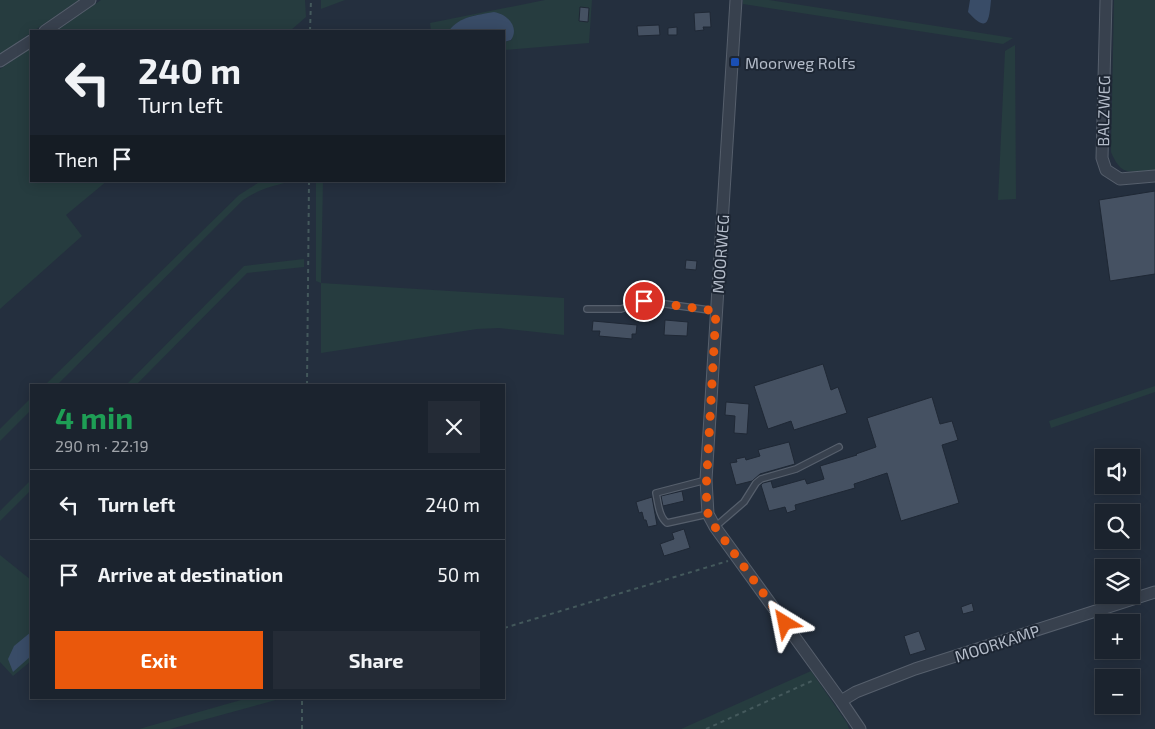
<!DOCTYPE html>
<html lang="en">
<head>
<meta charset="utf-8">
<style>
  body { margin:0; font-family:"Exo 2",sans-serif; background:#242b36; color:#f1f3f6; height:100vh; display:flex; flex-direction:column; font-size:19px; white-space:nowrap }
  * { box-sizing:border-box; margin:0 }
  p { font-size:16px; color:#a0a4aa }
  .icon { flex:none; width:28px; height:28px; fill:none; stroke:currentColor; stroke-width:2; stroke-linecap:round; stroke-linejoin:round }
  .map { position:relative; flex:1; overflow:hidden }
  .details { position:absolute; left:30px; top:384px; width:475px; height:315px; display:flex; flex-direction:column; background:#1b232e; border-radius:0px; box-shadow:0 2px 12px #0003,0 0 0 1px #39404a }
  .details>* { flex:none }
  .top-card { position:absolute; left:30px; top:30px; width:475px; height:152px; border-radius:0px; box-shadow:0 2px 12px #0003,0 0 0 1px #39404a; background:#1b232e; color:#f1f3f6; overflow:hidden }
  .controls { position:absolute; left:1095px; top:449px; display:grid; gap:10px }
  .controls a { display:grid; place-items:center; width:45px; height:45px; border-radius:0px; background:#1b232e; box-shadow:0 2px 12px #0003,0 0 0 1px #39404a; font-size:25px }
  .pin { position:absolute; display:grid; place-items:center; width:42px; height:42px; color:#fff; margin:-21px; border:2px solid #fff; border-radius:50%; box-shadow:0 1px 5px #0007 }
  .me { position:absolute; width:55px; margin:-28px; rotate:325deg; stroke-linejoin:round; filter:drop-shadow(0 0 4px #0008) }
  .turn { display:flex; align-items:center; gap:18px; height:105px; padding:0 25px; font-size:22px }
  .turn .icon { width:65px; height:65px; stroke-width:2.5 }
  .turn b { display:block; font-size:35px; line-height:42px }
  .then { display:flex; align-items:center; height:48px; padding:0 25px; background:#0003; gap:10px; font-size:19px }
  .round { display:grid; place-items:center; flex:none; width:52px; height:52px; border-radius:0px; background:#242b36 }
  .overview { display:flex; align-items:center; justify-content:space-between; height:85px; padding:0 25px }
  h1 { font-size:30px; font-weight:700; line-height:38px; color:#1e9e55 }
  .button { display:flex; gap:10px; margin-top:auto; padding:10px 25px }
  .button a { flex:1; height:58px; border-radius:0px; background:#ea580c; color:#fff; font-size:20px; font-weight:700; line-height:58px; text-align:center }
  .button a+a { background:#242b36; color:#f1f3f6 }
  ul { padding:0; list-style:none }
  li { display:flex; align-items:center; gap:15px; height:70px; padding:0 25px; border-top:1px solid #39404a }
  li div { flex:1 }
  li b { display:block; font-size:19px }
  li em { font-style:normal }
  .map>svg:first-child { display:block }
</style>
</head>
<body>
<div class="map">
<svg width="1155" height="729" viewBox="0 0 1155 729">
  <rect width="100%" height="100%" fill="#242f3e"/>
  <path fill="#263c3f" d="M0,0H79L0,54Z
    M101,0H305L306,17L290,31H56Z
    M321,0H345L321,9Z
    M545,0H592L589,43L504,50V42L512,40L501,14C484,11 459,17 449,31H431L430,23Z
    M743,0H769L1013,38L1003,44L743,4Z
    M1114,0H1155V170C1130,171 1122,178 1111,152Z
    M1015,45L1016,199L998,200L1005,51Z
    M31,48V181H107L66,215L82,236L0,309V69Z
    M261,181H294C275,185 259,189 243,200L57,385H45L239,195Z
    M316,181H323L321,283L564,298V335L499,328L477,329L321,353V283L316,281Z
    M304,259V267L247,273L136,385H126L244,266Z
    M1155,386V392L1051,428L1049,421Z
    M31,398V410L0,441V429Z
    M31,480V490L0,521V511Z
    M0,555L31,580V661L13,676L0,662Z
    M811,671L847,723L849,729H681Z
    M248,698H283L170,729H139Z"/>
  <path fill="#394c67" d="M970,0H991C989,21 988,34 968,12Z
    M494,12C507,14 520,27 511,40L504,42V31H449C459,16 478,15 494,12Z
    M31,632V656L13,672L8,659L14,646Z"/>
  <path fill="#455162" stroke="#1f2835" d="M580,7L589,8L588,22L579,21Z
    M710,12L711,27H703L704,30L695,31L694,13Z
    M659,25L660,35L638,36L637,26Z
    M677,27V35H668V28Z
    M1155,191V274L1110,281L1099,200Z
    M686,260L697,261L696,270L685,269Z
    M665,320L688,322L687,336L664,335Z
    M593,321L637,325L636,334H632V339L599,336L600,331H592Z
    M823,364L831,390L838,387L847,413L794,430L791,421L768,429L754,386Z
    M932,397L940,424L952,421L958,440L942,445L959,503L901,521L887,473L854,484L855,488L795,505L796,510L787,513L785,507L769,511L761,485L763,483L771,481L773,488L805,479L807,484L824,479L820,466L857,455L856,454L876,447L867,418Z
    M726,402L749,404L747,434L734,433L735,416L725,415Z
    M789,442L795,464L760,474L752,481L736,485L730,463L737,462L736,459L745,457L746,460L760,456L758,450Z
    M682,491L684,501L663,506L661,496Z
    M652,497L657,525L648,527L646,520H644L642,512L639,513L636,502Z
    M684,529L690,548L664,556L660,544L674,539L672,533Z
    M972,603L974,611L963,614L961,607Z
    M919,631L926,650L910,655L904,636Z"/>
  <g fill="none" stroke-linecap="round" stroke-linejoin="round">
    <g stroke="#565f6c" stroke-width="8">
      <path id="service" d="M587,309H621L644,301L716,311
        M706,480L656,493C658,503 659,517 667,523L708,514
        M715,527L744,502L756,483L761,479L796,469L839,447"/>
    </g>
    <g stroke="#565f6c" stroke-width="13">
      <path id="minor" d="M736,0L706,480L708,514L715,527L841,701L860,729
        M1106,0L1102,158L1106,170L1120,179L1155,176
        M45,31L90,0
        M0,61L31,41
        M841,701L856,692L915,669L1155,592"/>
    </g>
    <path stroke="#44595c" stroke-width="2" stroke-dasharray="4 4" stroke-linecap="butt" d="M310,31L311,0
      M307,385L309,181
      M504,628L728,561
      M302,729V698
      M706,729L814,680"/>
    <use href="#service" stroke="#38414e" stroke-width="5.5"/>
    <use href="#minor" stroke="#38414e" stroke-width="11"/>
  </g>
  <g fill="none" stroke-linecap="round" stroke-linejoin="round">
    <path stroke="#ea580c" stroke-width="9" stroke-dasharray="0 16.2" d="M644,301L716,311L706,491L708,514L715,527L785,623"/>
  </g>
  <rect fill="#1a4fb4" stroke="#1d2633" stroke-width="2" x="730" y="57" width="10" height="10" rx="2.5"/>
  <g text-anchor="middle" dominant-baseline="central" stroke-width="4" stroke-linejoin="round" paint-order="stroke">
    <g font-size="16" fill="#b4bcc9" stroke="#1d2633" text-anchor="start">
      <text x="745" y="62">Moorweg Rolfs</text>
    </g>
    <g font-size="16" fill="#b4bcc9" stroke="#1d2633">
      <text transform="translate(1103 111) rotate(-89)">BALZWEG</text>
      <text transform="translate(720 254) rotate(-86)">MOORWEG</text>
      <text transform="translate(997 643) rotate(-18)">MOORKAMP</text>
    </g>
  </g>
</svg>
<div class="controls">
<a><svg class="icon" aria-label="sound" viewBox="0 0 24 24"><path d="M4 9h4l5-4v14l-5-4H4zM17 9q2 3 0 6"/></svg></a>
<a><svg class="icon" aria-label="search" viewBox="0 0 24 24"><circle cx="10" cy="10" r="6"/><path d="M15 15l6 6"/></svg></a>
<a><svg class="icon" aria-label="layers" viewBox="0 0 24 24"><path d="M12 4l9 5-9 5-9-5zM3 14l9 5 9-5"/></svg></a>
<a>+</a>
<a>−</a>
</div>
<div class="pin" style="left:644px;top:301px;background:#d93025"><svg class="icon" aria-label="arrive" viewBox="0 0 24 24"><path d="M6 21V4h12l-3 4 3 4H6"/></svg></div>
<svg class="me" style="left:785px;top:623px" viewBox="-20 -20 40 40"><path d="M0-17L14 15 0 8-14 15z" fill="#ea580c" stroke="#fff" stroke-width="4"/></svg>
<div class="top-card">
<div class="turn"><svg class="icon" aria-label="left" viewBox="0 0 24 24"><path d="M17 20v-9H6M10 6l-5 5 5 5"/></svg><div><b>240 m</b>Turn left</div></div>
<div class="then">Then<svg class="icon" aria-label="arrive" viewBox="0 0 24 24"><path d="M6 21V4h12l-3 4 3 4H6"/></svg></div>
</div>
<section class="details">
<div class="overview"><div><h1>4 min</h1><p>290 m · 22:19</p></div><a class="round"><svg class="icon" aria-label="close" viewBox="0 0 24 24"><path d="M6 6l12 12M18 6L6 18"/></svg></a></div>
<ul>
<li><svg class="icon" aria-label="left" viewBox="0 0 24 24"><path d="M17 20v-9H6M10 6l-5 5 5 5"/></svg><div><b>Turn left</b></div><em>240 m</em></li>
<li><svg class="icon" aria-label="arrive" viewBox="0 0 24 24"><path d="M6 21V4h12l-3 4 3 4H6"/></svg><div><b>Arrive at destination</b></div><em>50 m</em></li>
</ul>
<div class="button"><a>Exit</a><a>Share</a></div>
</section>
</div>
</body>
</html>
